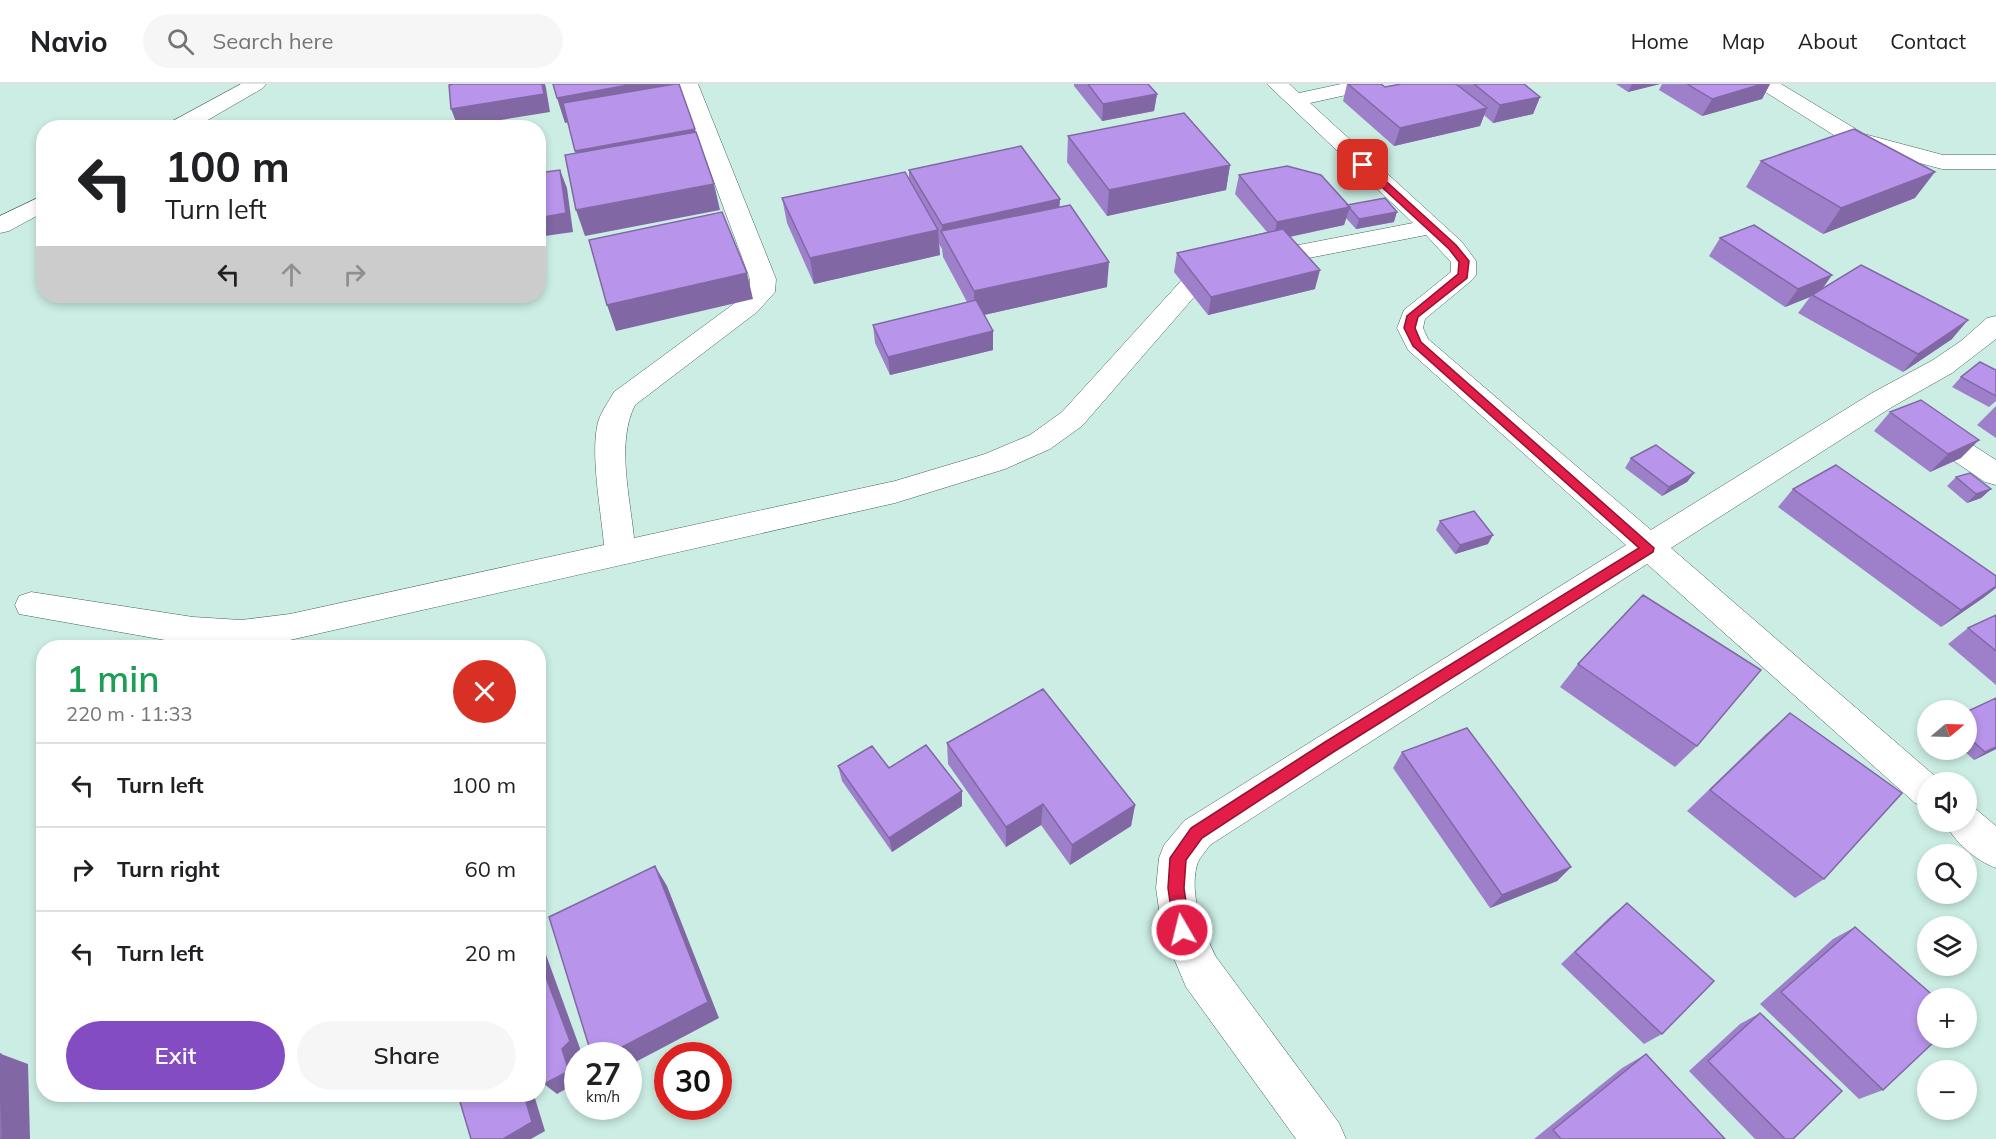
<!DOCTYPE html>
<html lang="en">
<head>
<meta charset="utf-8">
<style>
  body { margin:0; font-family:Mulish,sans-serif; background:#f6f6f6; color:#202124; height:100vh; display:flex; flex-direction:column; font-size:22px; white-space:nowrap }
  * { box-sizing:border-box; margin:0 }
  p { font-size:20px; color:#757577 }
  .icon { flex:none; width:33px; height:33px; fill:none; stroke:currentColor; stroke-width:2; stroke-linecap:round; stroke-linejoin:round }
  .map { position:relative; flex:1; overflow:hidden }
  .side { position:absolute; left:36px; top:556px; width:510px; height:462px; display:flex; flex-direction:column; background:#fff; border-radius:24px; box-shadow:0 3px 9px #0003 }
  .side>* { flex:none }
  .banner { position:absolute; left:36px; top:36px; width:510px; height:183px; border-radius:24px; box-shadow:0 3px 9px #0003; background:#fff; color:#202124; overflow:hidden }
  .needle { width:39px; rotate:71deg }
  .fabs { position:absolute; left:1917px; top:616px; display:grid; gap:12px }
  .fabs a { display:grid; place-items:center; width:60px; height:60px; border-radius:50%; background:#fff; box-shadow:0 3px 9px #0003; font-size:30px }
  .speed { position:absolute; left:564px; top:958px; display:flex; gap:12px; font-size:30px; font-weight:700; text-align:center }
  .speed>* { display:grid; place-content:center; width:78px; height:78px; border-radius:50%; background:#fff; box-shadow:0 3px 9px #0003; line-height:1 }
  .speed small { font-size:15px; font-weight:400 }
  .speed .limit { border:9px solid #d22; background:#fff; color:#111 }
  .pin { position:absolute; display:grid; place-items:center; width:51px; height:51px; color:#fff; margin:-26px; border-radius:12px; box-shadow:0 3px 9px #0006 }
  .me { position:absolute; width:66px; margin:-33px; rotate:352deg; stroke-linejoin:round; filter:drop-shadow(0 0 4px #0008) }
  .turn { display:flex; align-items:center; gap:21px; height:126px; padding:0 30px; font-size:27px }
  .turn .icon { width:78px; height:78px; stroke-width:2.5 }
  .turn b { display:block; font-size:42px; line-height:51px }
  .lanes { display:flex; align-items:center; height:57px; padding:0 30px; background:#0003; justify-content:center; gap:30px; direction:ltr }
  .lanes .off { opacity:.35 }
  .round { display:grid; place-items:center; flex:none; width:63px; height:63px; border-radius:32px; background:#f6f6f6 }
  .summary { display:flex; align-items:center; justify-content:space-between; height:102px; padding:0 30px }
  h1 { font-size:36px; font-weight:600; line-height:45px; color:#1e9e55 }
  .button { display:flex; gap:12px; margin-top:auto; padding:12px 30px }
  .button a { flex:1; height:69px; border-radius:36px; background:#834cc3; color:#fff; font-size:24px; font-weight:600; line-height:69px; text-align:center }
  .button a+a { background:#f6f6f6; color:#202124 }
  ul { padding:0; list-style:none }
  li { display:flex; align-items:center; gap:18px; height:84px; padding:0 30px; border-top:2px solid #e0e0e0 }
  li div { flex:1 }
  li b { display:block; font-size:22px }
  li em { font-style:normal }
  header { display:flex; align-items:center; gap:36px; box-sizing:border-box; height:84px; padding:0 30px; background:#fff; border-bottom:2px solid #e0e0e0 }
  header strong { font-size:28px }
  nav { display:flex; gap:33px; margin-inline-start:auto; font-size:21px }
  .search { width:420px; height:54px; background:#f6f6f6; display:flex; align-items:center; gap:15px; box-sizing:border-box; padding:0 21px; border-radius:33px; color:#757577; font-size:22px }
  .map>svg:first-child { display:block }
</style>
</head>
<body>
<header>
<strong>Navio</strong>
<div class="search"><svg class="icon" aria-label="search" viewBox="0 0 24 24"><circle cx="10" cy="10" r="6"/><path d="M15 15l6 6"/></svg>Search here</div>
<nav><a>Home</a><a>Map</a><a>About</a><a>Contact</a></nav>
</header>
<div class="map">
<svg width="1996" height="1055" viewBox="0 0 1996 1055">
  <rect width="100%" height="100%" fill="#cbede4"/>
  <g fill="none" stroke-linecap="round" stroke-linejoin="round">
    <g stroke="#45635b" stroke-width="1">
      <path id="street" d="M241,0H266L263,4L194,44H166L169,39Z
        M678,0H698L776,195L775,208L757,228L635,321C616,358 630,413 634,454L895,397L985,370L1030,351L1062,328L1190,187L1221,176L1413,139L1267,0H1289L1299,9L1341,0H1381L1378,4L1310,19L1462,158L1476,177V191L1472,196L1425,235L1423,244L1428,255L1651,446L1872,309L1933,276L1961,257L1987,234L1996,232V255L1952,289L1892,323L1671,464L1943,699H1928V724L1915,719L1647,480L1210,761C1206,767 1199,774 1197,781C1189,811 1203,847 1216,873L1339,1039L1346,1055H1296L1186,903L1162,846L1156,804L1159,774L1164,761L1184,737L1626,461L1408,266L1397,244L1404,226L1451,188V178L1426,151L1227,190L1208,197L1082,342L1050,365L1005,385L895,419L290,556L241,564L193,561L19,530L15,521L19,512L31,508L193,533L241,536L290,530L604,461C601,426 590,370 598,338C601,328 609,317 614,308L739,216L749,206L750,195Z
        M1756,0H1781L1864,50L1943,71H1996V85H1942L1848,60L1759,4Z
        M44,111V128L9,147L0,149V132Z
        M1927,335L1937,338L1996,376V401L1985,398L1917,352L1913,345L1917,338Z
        M1966,722L1977,726L1996,742V784C1975,776 1954,758 1945,738H1966Z"/>
    </g>
    <use href="#street" fill="#fff" fill-rule="evenodd"/>
  </g>
  <path fill="#9e80ca" d="M1074,0H1148L1157,10L1154,27L1102,37L1074,2Z
    M1347,0H1381L1385,3L1458,2V0H1524L1540,13L1533,30L1493,39L1484,31L1480,42L1394,62L1343,17Z
    M1616,0H1660L1628,8Z
    M1662,0H1770L1762,15L1702,32L1659,6Z
    M1068,52L1230,81L1226,106L1107,132L1067,78Z
    M1761,77L1915,114L1823,150L1746,103Z
    M909,86L1060,115L1059,123L1107,203L984,231L993,266L890,291L875,259L873,241L967,218L943,173L942,165L939,160L940,171L814,200L787,139L782,114L909,96Z
    M1239,91L1347,121L1394,138L1356,145L1346,134L1344,141L1290,153L1315,205L1208,231L1174,188L1177,169L1267,148L1235,110Z
    M1720,154L1832,191L1823,204L1952,255L1903,288L1798,229L1810,213L1785,223L1709,172Z
    M1996,286V317L1989,323L1952,303L1961,293Z
    M1996,322V354L1977,341Z
    M1890,328L1961,374L1930,388L1874,347Z
    M1631,374L1694,389L1687,398L1662,412L1625,384Z
    M1956,393L1991,405L1981,414L1967,419L1947,402Z
    M1793,405L1996,492V504L1983,514L1941,543L1778,423Z
    M1440,437L1488,460L1455,470L1436,446Z
    M1996,531V601L1948,560L1968,544Z
    M1578,580L1697,662L1675,683L1560,603Z
    M1966,628L1996,665L1974,676L1963,666H1966Z
    M1790,629L1824,795L1795,814L1687,727L1765,651Z
    M947,659L1135,721L1131,742L1070,781L1041,741L1006,763L948,680Z
    M1402,668L1571,783L1557,797L1490,824L1393,684Z
    M838,682L889,684L962,722L892,768L842,697Z
    M1627,819L1662,950L1644,960L1561,880L1611,832Z
    M1855,843L1883,1006L1859,1015L1760,920L1833,855Z
    M1760,929L1793,1055H1755L1689,987L1740,940Z
    M1646,970L1725,1055H1534L1622,984Z"/>
  <path fill="#8168a4" d="M542,0H545L546,4L550,28L458,43L451,25Z
    M634,0H672L676,19L565,39L557,14Z
    M1632,0H1660L1628,8Z
    M1762,0H1770L1762,15L1702,32L1712,15Z
    M1157,10L1154,27L1102,37L1103,20Z
    M1540,13L1533,30L1493,39L1500,21Z
    M1487,24L1480,42L1394,62L1400,44Z
    M695,45L701,70L583,93L575,67Z
    M1230,81L1226,106L1107,132L1109,106Z
    M560,86L567,104L573,148L538,153V134Z
    M1935,88L1915,114L1823,150L1841,124Z
    M714,100L720,126L585,152L576,126Z
    M1060,115L1058,141L942,149V141Z
    M1350,123L1344,141L1273,156L1277,138Z
    M1397,128L1394,138L1356,145L1359,135Z
    M938,146L940,171L814,200L810,174Z
    M1109,178L1107,203L975,233L974,207Z
    M1320,186L1315,205L1208,231L1211,213Z
    M747,189L753,215L616,247L607,221Z
    M1832,191L1819,209L1812,211L1810,213L1785,223L1798,205Z
    M1968,236L1952,255L1903,288L1918,270Z
    M993,247V266L890,291L888,273Z
    M1979,356L1961,374L1930,388L1948,370Z
    M1694,389L1687,398L1662,412L1669,403Z
    M1991,405L1981,414L1967,419L1976,410Z
    M1493,451L1488,460L1455,470L1460,461Z
    M1996,502V504L1983,514L1941,543L1961,526Z
    M1996,663V665L1974,676L1985,668Z
    M962,707V722L892,768L889,754Z
    M1043,720L1041,741L1006,763V743Z
    M1135,721L1131,742L1070,781L1072,761Z
    M655,782L667,802L719,934L628,982V972H605Z
    M1571,783L1557,797L1490,824L1502,811Z
    M538,862L545,868L581,967L574,975L578,986V998L557,1010L544,1000L562,965L538,872Z
    M1,970L28,980L30,1055H2Z
    M538,984L551,993L538,1000Z
    M524,1011H534L545,1047L531,1055H503Z"/>
  <path fill="#b895eb" stroke="#8168a4" stroke-width="1.5" d="M453,0H542L544,10L451,25L449,1Z
    M553,0H634L557,14Z
    M675,0H679L695,45L575,67L563,19Z
    M1088,0H1148L1157,10L1103,20Z
    M1348,0H1381L1385,3L1401,0H1456L1487,24L1400,44Z
    M1474,0H1524L1540,13L1500,21Z
    M1687,0H1762L1712,15Z
    M1184,29L1230,81L1109,106L1068,52Z
    M1854,45L1935,88L1841,124L1761,77Z
    M696,48L714,100L576,126L565,71Z
    M1021,62L1060,115L942,141L909,86Z
    M1287,82L1321,91L1350,123L1277,138L1239,91Z
    M560,86L566,129L538,134V89Z
    M905,88L938,146L810,174L782,114Z
    M1385,114L1397,128L1359,135L1347,121Z
    M1070,121L1109,178L974,207L941,147Z
    M722,128L747,189L607,221L589,156Z
    M1754,141L1832,191L1798,205L1720,154Z
    M1283,145L1320,186L1211,213L1177,169Z
    M1861,181L1968,236L1918,270L1812,211Z
    M976,216L993,247L888,273L873,241Z
    M1980,278L1996,286V312L1961,293Z
    M1921,316L1979,356L1948,370L1890,328Z
    M1656,361L1694,389L1669,403L1631,374Z
    M1836,381L1996,492V502L1961,526L1793,405Z
    M1970,389L1991,405L1976,410L1956,393Z
    M1474,427L1493,451L1460,461L1440,437Z
    M1643,511L1761,586L1697,662L1578,580Z
    M1996,531V567L1968,544Z
    M1043,605L1135,721L1072,761L1043,720L1006,743L947,659Z
    M1996,614V663L1985,668L1966,651V628Z
    M1790,629L1902,709L1824,795L1710,706Z
    M1467,644L1571,783L1502,811L1402,668Z
    M926,661L962,707L889,754L838,682L872,662L889,684Z
    M655,782L708,918L605,972H592L549,833Z
    M1627,819L1714,897L1662,950L1575,868Z
    M1855,843L1937,915H1928V954H1938L1883,1006L1781,908Z
    M538,872L570,957L562,965L569,987L544,1000L538,984Z
    M1760,929L1842,1007L1793,1055H1785L1708,977Z
    M0,970H1L2,1055H0Z
    M1646,970L1725,1055H1561L1553,1046Z
    M458,1011H524L532,1038L503,1055H471Z"/>
  <path fill="#e11d48" stroke="#92132f" stroke-width="1.5" d="M1360,79H1366L1456,161L1469,177L1467,194L1418,233L1415,244L1421,258L1654,464L1653,468L1335,667L1202,754L1186,776L1184,804L1190,846L1188,851L1182,854L1176,851L1174,846L1168,804L1170,774L1191,744L1325,658L1639,464L1413,262L1404,244L1407,232L1458,190L1459,178L1449,165L1360,83Z"/>
</svg>
<div class="fabs">
<a><svg class="needle" viewBox="-14 -14 28 28"><path d="M0-13l5 13h-10z" fill="#e53935"/><path d="M0 13l5-13h-10z" fill="#757577"/></svg></a>
<a><svg class="icon" aria-label="sound" viewBox="0 0 24 24"><path d="M4 9h4l5-4v14l-5-4H4zM17 9q2 3 0 6"/></svg></a>
<a><svg class="icon" aria-label="search" viewBox="0 0 24 24"><circle cx="10" cy="10" r="6"/><path d="M15 15l6 6"/></svg></a>
<a><svg class="icon" aria-label="layers" viewBox="0 0 24 24"><path d="M12 4l9 5-9 5-9-5zM3 14l9 5 9-5"/></svg></a>
<a>+</a>
<a>−</a>
</div>
<div class="speed"><div>27<small>km/h</small></div><div class="limit">30</div></div>
<div class="pin" style="left:1363px;top:81px;background:#d93025"><svg class="icon" aria-label="arrive" viewBox="0 0 24 24"><path d="M6 21V4h12l-3 4 3 4H6"/></svg></div>
<svg class="me" style="left:1182px;top:846px" viewBox="-20 -20 40 40"><circle r="17" fill="#e11d48" stroke="#fff" stroke-width="3"/><path d="M0-11L8 9 0 5-8 9z" fill="#fff"/></svg>
<div class="banner">
<div class="turn"><svg class="icon" aria-label="left" viewBox="0 0 24 24"><path d="M17 20v-9H6M10 6l-5 5 5 5"/></svg><div><b>100 m</b>Turn left</div></div>
<div class="lanes"><svg class="icon" aria-label="left" viewBox="0 0 24 24"><path d="M17 20v-9H6M10 6l-5 5 5 5"/></svg><svg class="icon off" aria-label="ahead" viewBox="0 0 24 24"><path d="M12 20V5M6 11l6-6 6 6"/></svg><svg class="icon off" aria-label="right" viewBox="0 0 24 24"><path d="M7 20v-9h11M14 6l5 5-5 5"/></svg></div>
</div>
<section class="side">
<div class="summary"><div><h1>1 min</h1><p>220 m · 11:33</p></div><a class="round" style="background:#d93025;color:#fff"><svg class="icon" aria-label="close" viewBox="0 0 24 24"><path d="M6 6l12 12M18 6L6 18"/></svg></a></div>
<ul>
<li><svg class="icon" aria-label="left" viewBox="0 0 24 24"><path d="M17 20v-9H6M10 6l-5 5 5 5"/></svg><div><b>Turn left</b></div><em>100 m</em></li>
<li><svg class="icon" aria-label="right" viewBox="0 0 24 24"><path d="M7 20v-9h11M14 6l5 5-5 5"/></svg><div><b>Turn right</b></div><em>60 m</em></li>
<li><svg class="icon" aria-label="left" viewBox="0 0 24 24"><path d="M17 20v-9H6M10 6l-5 5 5 5"/></svg><div><b>Turn left</b></div><em>20 m</em></li>
</ul>
<div class="button"><a>Exit</a><a>Share</a></div>
</section>
</div>
</body>
</html>
